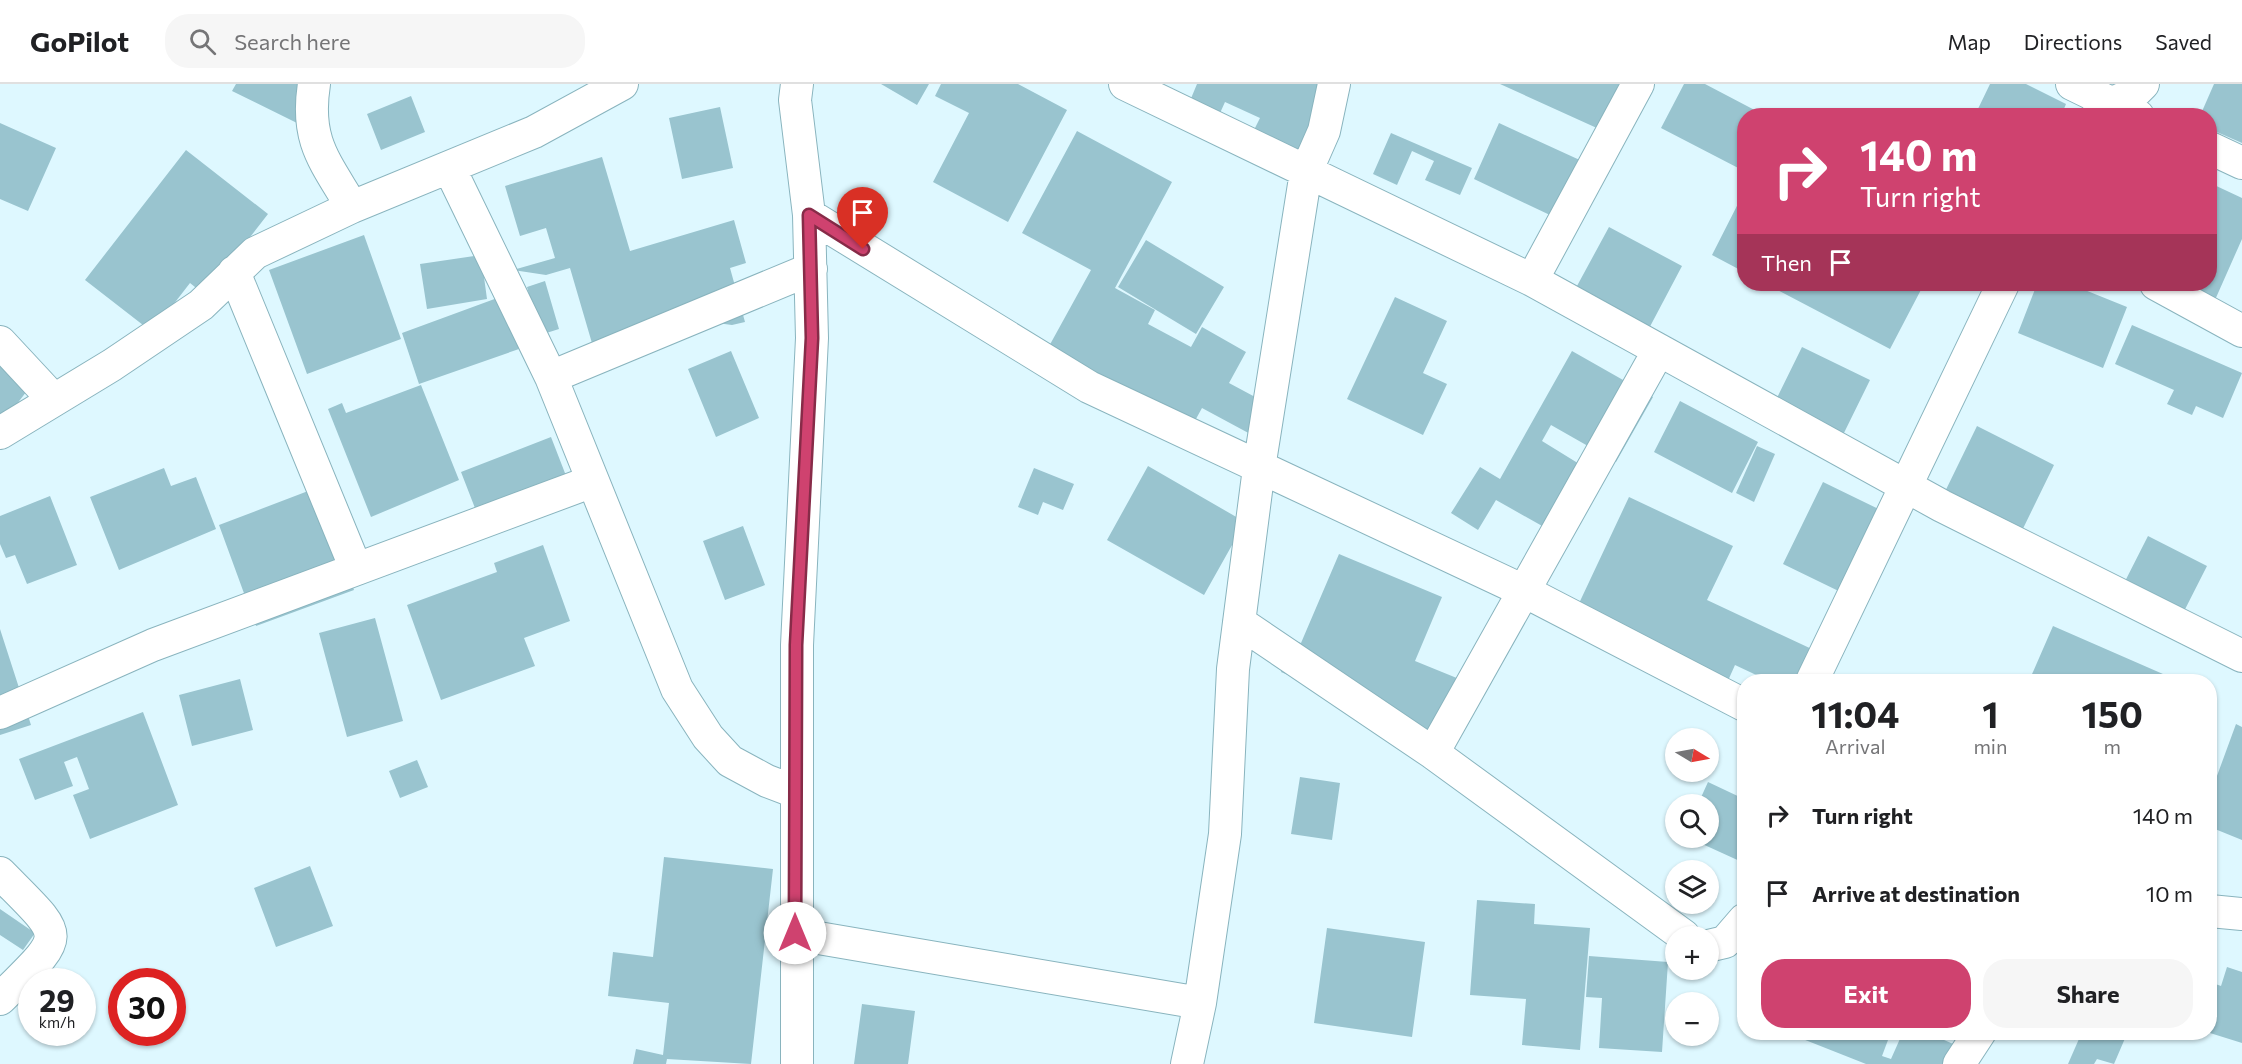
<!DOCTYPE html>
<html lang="en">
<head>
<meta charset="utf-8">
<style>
  body { margin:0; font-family:Commissioner,sans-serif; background:#f6f6f6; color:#202124; height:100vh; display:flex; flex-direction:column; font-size:22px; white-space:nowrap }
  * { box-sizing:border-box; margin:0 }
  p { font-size:20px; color:#757577 }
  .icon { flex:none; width:33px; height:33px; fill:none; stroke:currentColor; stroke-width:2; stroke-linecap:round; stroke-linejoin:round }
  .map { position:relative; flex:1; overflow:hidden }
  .details { position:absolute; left:1737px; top:590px; width:480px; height:366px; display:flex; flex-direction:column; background:#fff; border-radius:24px; box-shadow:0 2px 4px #0004 }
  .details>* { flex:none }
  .hud { position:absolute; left:1737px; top:24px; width:480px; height:183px; border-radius:24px; box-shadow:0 2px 4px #0004; background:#cf426f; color:#fff; overflow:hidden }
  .needle { width:39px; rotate:100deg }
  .buttons { position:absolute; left:1665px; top:644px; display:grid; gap:12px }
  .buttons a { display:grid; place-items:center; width:54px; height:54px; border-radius:50%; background:#fff; box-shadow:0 2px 4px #0004; font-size:30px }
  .speed { position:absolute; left:18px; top:884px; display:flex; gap:12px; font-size:30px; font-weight:700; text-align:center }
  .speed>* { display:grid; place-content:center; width:78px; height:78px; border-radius:50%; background:#fff; box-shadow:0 2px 4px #0004; line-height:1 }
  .speed small { font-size:15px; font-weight:400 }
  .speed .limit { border:9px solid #d22; background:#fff; color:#111 }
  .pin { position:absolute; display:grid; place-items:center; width:51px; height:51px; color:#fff; margin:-62px -26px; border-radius:50% 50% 50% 0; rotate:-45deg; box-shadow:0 0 6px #0007 }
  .pin .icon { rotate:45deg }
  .me { position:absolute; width:66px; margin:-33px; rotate:0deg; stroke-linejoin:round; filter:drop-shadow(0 0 4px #0008) }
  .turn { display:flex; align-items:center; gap:21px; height:126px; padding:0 24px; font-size:27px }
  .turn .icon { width:78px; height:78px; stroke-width:2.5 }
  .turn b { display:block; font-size:42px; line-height:51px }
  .then { display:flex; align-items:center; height:57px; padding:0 24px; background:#0003; gap:12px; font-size:22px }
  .eta { display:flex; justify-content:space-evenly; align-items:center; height:102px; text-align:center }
  .eta b { font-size:36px; font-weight:700; line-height:42px }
  .action { display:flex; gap:12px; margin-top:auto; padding:12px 24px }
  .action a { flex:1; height:69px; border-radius:24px; background:#cf426f; color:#fff; font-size:24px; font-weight:700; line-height:69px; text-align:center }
  .action a+a { background:#f6f6f6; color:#202124 }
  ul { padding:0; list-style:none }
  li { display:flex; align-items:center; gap:18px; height:78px; padding:0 24px }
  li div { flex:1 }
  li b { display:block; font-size:22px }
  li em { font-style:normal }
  header { display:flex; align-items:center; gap:36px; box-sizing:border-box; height:84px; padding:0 30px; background:#fff; border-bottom:2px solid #e0e0e0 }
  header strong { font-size:28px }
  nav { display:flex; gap:33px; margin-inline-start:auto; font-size:21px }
  .search { width:420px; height:54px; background:#f6f6f6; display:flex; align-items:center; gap:15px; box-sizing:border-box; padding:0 21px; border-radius:24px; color:#757577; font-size:22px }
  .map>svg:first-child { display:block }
</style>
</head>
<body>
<header>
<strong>GoPilot</strong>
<div class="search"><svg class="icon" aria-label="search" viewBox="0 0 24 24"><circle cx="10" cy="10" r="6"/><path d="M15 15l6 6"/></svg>Search here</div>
<nav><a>Map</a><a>Directions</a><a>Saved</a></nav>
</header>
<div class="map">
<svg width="2242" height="980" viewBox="0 0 2242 980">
  <rect width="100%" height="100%" fill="#def8ff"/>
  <path fill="#99c4cf" d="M236,0H318L299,40L232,7Z
    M881,0H929L917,21Z
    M941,0H1018L1067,26L1008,138L933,98L969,29L935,12Z
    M1197,0H1329L1311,89L1251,52L1260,34L1225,18L1211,49L1182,36Z
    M1500,0H1619L1599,45Z
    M1684,0H1705L1766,32H1744V87L1661,44Z
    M1990,0H2026L2066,20L2061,32H1981L1976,29Z
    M2214,0H2242V59L2210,45V32H2200Z
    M411,12L425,48L381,66L367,30Z
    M720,23L733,84L682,95L669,34Z
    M0,39L56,64L28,127L0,115Z
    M1499,39L1595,83L1569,140L1474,95Z
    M1077,47L1172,98L1115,204L1155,226L1148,240L1191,263L1202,243L1246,268L1229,299L1270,321L1254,352L1202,324L1186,353L1042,275L1091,186L1022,149Z
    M1391,49L1472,84L1460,111L1425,96L1434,77L1412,67L1397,101L1373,90Z
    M186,66L268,130L205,211L190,199L152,248L85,196Z
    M602,73L630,167L734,136L746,179L730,184L745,238L732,241L664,232L594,266L570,184L546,191L513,186L555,174L546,144L520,152L505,102Z
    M2210,99L2242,114V155L2211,225L2153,200H2210Z
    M1744,108V188L1712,171Z
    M1609,143L1682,182L1645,252L1571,213Z
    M364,151L401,255L307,290L269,186Z
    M1146,156L1224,203L1196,250L1118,203Z
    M481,171L487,215L427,225L420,180Z
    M545,197L559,245L540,251L527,203Z
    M1766,200H1924L1890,265Z
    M2037,200H2070L2127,223L2103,284L2018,249Z
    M500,213L519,265L419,300L402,249Z
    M1395,213L1447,237L1423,289L1447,300L1423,351L1347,315Z
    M2132,241L2242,289L2223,334L2196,322L2192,331L2167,320L2174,306L2115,280Z
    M1802,263L1870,296L1840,357L1772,324Z
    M731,267L759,334L716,353L688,285Z
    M1572,267L1653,313L1616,378L1551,341L1542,357L1602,394L1567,456L1496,416L1478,446L1451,429L1480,383L1500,395Z
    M0,273L33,299L0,342Z
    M421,301L459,396L371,433L328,325L342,319L346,329Z
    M1680,317L1758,358L1732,409L1654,368Z
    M1977,342L2054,381L2015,461L1938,422Z
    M551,353L570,402L480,437L461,388Z
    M1757,362L1775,370L1754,418L1736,409Z
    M1148,382L1245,438L1204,511L1107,456Z
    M164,384L171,402L196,393L216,445L119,486L90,413Z
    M1034,384L1074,400L1063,426L1043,418L1038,431L1018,423Z
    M1823,398L1895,433L1855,515L1783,480Z
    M316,404L354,506L256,542L219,441Z
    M50,412L77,481L27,500L15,471L6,474L0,460V432Z
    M1629,413L1733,462L1707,516L1831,574L1798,597H1769L1735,581L1718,619L1566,547Z
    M743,442L765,501L725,516L703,457Z
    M2148,452L2207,482L2174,547L2115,517Z
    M543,461L570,537L524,554L535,582L441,616L407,521L497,488L494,479Z
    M1339,470L1442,513L1415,577L1469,599L1445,657L1281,588L1294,556L1301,559Z
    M375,534L403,637L347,653L319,549Z
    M2053,542L2179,597H2029Z
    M0,545L31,641L0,651Z
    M240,595L253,646L192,662L179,611Z
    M143,628L178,721L90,755L73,711L89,705L77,673L64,678L73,702L35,716L19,675Z
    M2236,640L2242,643V756L2210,743V711Z
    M417,676L428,703L400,714L389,687Z
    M1300,693L1340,699L1332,756L1291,750Z
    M1708,698L1744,715V779L1687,753H1708V720H1698Z
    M664,773L773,785L751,980L667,975L666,980H633L636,965L663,971L669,919L608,912L613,868L653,873Z
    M310,782L333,842L276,863L254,804Z
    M1477,816L1535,820L1534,840L1590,844L1580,966L1522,961L1526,915L1470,911Z
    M0,825L35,849L23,866L0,851Z
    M1327,844L1425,858L1412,953L1314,939Z
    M1589,872L1668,878L1662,968L1599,964L1602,914L1586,913Z
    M2227,883L2242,888V959L2210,949V898L2221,902Z
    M862,920L915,927L908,980H854Z
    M1785,948H1891L1882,972L1891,975L1903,948H1926L1969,967L1963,980H1866Z
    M2082,948H2117L2126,952L2114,980L2097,975L2094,980H2068Z"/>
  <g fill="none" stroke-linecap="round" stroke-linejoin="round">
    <g stroke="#89b4be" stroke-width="34">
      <path id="minor" d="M314,0C305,57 325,77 352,123L534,48L622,0
        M1125,0L1532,196L1638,0
        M2072,0L2138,32
        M2099,26L2134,9L2143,0
        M2210,64L2242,79
        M449,83L551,293L677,605L708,653L730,677L767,697L796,708
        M809,131L1089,303L1524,507L1744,621
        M234,188L356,485
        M1532,196L1942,422L2242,572
        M2156,200L2242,247
        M0,258L54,316
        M551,293L811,185
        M0,349L112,281L201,221L255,169L352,123
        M1239,538L1433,669L1659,266
        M1812,597L2003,200
        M0,629L153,561L593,397
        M1433,669L1684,852
        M0,789C67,857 68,847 0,915
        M2210,827L2242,830
        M795,850L1200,919
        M1708,862L1725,858L1744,836
        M797,980V561L812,254L809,131L795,16L797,0
        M1187,980L1200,919L1225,750L1233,585L1259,384L1306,88L1324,47L1334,0
        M1959,980L1980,948"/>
    </g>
    <use href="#minor" stroke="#fff" stroke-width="32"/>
  </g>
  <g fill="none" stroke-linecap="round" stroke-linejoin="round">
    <g stroke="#872b48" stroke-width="15">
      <path id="route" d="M795,849L796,561L812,254L809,131L863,165"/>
    </g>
    <use href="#route" stroke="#cf426f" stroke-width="10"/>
  </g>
</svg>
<div class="buttons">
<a><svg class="needle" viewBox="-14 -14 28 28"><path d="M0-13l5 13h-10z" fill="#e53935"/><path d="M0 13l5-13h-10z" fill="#757577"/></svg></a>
<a><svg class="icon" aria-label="search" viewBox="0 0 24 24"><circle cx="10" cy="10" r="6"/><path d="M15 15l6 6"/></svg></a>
<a><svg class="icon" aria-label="layers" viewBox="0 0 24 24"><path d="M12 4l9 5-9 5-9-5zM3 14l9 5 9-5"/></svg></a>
<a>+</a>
<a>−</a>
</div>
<div class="speed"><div>29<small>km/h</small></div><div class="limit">30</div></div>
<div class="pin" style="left:863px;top:165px;background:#d93025"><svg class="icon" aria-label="arrive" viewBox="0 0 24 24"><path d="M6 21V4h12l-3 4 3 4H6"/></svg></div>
<svg class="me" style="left:795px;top:849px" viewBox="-20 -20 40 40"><circle r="19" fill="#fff"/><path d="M0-13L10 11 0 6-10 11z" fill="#cf426f"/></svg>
<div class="hud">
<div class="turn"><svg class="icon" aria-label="right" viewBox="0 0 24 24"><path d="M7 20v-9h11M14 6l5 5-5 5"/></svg><div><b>140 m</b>Turn right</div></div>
<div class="then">Then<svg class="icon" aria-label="arrive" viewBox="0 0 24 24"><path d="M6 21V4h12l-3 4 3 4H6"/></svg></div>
</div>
<section class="details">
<div class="eta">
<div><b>11:04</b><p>Arrival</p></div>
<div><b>1</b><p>min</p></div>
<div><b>150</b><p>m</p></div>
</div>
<ul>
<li><svg class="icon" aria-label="right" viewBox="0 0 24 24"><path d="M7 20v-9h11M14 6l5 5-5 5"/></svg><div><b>Turn right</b></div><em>140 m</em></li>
<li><svg class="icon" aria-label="arrive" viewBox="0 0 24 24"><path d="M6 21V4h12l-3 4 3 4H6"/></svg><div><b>Arrive at destination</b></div><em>10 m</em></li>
</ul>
<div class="action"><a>Exit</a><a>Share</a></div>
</section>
</div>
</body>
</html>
